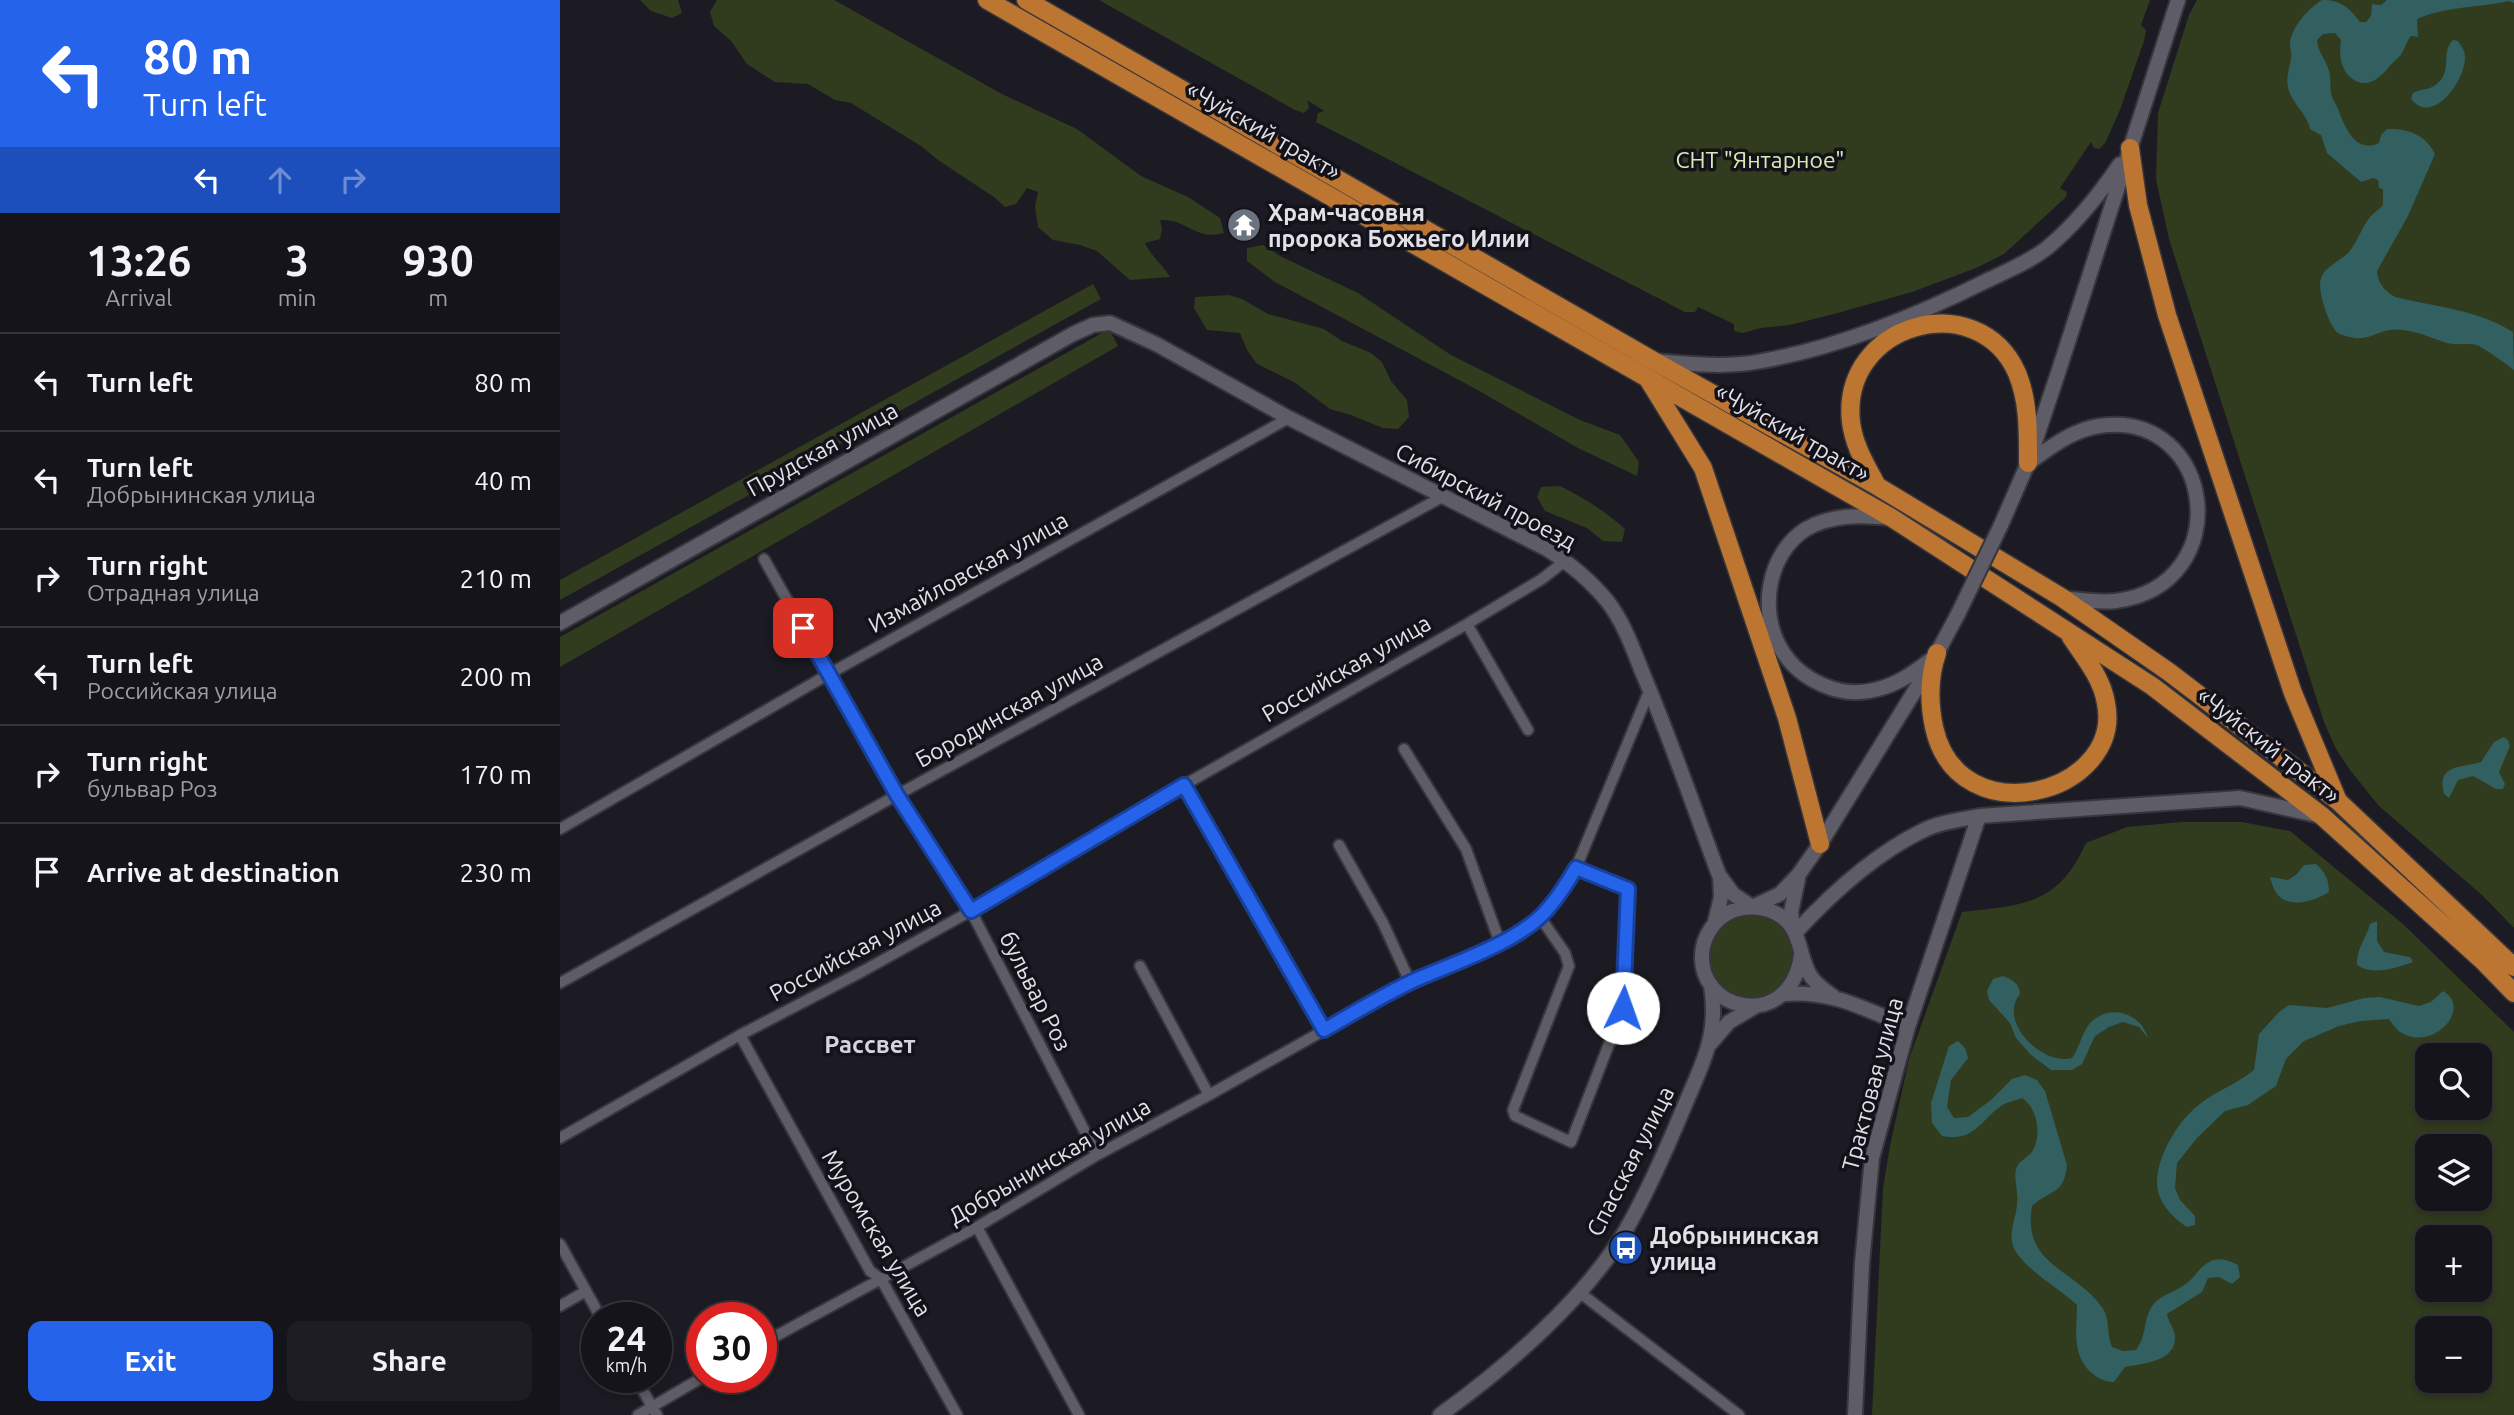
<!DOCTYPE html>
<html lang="en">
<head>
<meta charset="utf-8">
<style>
  body { margin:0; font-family:Ubuntu,sans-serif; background:#1e1d23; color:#f1f3f6; height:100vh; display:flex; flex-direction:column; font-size:26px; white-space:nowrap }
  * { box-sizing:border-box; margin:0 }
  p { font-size:23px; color:#9d9ea2 }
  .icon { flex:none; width:38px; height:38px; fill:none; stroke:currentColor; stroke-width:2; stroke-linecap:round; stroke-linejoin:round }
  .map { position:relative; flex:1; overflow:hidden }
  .side { display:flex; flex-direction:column; background:#15141a; width:560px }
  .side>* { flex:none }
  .top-card { background:#2563eb; color:#fff; overflow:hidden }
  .controls { position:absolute; left:1855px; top:1043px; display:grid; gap:14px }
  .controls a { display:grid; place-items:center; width:77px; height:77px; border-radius:14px; background:#15141a; box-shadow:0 4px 10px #0003,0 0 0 2px #343339; font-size:35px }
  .speed { position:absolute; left:21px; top:1302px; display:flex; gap:14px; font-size:35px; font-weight:700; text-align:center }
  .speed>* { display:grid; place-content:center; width:91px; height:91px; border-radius:50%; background:#15141a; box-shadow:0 4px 10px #0003,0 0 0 2px #343339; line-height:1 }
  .speed small { font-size:18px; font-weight:400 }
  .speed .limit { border:10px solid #d22; background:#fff; color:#111 }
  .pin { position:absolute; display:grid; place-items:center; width:60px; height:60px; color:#fff; margin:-30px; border-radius:14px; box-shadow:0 4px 10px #0006 }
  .me { position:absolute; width:77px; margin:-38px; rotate:3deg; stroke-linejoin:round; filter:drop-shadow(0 0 5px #0008) }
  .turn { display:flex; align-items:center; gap:24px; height:147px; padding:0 28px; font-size:32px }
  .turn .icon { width:91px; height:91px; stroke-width:2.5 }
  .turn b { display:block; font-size:49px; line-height:60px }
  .lanes { display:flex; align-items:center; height:66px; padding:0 28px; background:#0003; justify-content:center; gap:35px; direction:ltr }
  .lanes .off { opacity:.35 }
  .eta { display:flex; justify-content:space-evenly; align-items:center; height:119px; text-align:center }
  .eta b { font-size:42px; font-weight:700; line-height:49px }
  .cta { display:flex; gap:14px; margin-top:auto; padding:14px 28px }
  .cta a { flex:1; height:80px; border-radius:14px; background:#2563eb; color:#fff; font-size:28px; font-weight:700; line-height:80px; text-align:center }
  .cta a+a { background:#1e1d23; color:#f1f3f6 }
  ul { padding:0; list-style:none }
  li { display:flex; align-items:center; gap:21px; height:98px; padding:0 28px; border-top:2px solid #343339 }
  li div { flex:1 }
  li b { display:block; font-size:26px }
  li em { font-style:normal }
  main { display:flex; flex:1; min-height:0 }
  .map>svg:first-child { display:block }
</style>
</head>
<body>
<main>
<section class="side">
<div class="top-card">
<div class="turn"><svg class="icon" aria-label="left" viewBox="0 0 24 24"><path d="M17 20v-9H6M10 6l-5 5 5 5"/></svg><div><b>80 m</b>Turn left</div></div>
<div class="lanes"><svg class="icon" aria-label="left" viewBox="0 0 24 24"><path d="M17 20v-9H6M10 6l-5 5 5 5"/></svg><svg class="icon off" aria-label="ahead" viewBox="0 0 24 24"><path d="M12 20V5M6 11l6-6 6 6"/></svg><svg class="icon off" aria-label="right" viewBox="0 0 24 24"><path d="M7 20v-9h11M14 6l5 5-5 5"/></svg></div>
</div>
<div class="eta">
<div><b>13:26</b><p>Arrival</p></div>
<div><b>3</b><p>min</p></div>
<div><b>930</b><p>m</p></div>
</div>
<ul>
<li><svg class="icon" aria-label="left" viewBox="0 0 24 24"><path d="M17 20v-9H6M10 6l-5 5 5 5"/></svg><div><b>Turn left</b></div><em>80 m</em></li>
<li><svg class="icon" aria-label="left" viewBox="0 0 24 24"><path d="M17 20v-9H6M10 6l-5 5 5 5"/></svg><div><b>Turn left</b><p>Добрынинская улица</p></div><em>40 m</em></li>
<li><svg class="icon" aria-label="right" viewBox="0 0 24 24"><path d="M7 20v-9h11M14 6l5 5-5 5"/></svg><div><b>Turn right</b><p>Отрадная улица</p></div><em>210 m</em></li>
<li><svg class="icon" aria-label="left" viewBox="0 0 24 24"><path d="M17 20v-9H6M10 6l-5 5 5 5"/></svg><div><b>Turn left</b><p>Российская улица</p></div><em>200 m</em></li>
<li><svg class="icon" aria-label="right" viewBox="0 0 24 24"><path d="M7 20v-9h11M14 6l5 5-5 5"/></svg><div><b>Turn right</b><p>бульвар Роз</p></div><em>170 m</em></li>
<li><svg class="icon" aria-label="arrive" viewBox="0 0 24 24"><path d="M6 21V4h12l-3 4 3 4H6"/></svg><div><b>Arrive at destination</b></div><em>230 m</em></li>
</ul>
<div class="cta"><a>Exit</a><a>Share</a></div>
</section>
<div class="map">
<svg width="1954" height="1415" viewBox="0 0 1954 1415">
  <rect width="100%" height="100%" fill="#1c1b23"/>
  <path fill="#313b1e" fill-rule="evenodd" d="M80,0H118L122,13L112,18L91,11Z
    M157,0H274L442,94L517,129L581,176L628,197L660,218L664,233C636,241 626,218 600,220L602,229L600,239L585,243C591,256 603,265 610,277L570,280L537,251L520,245L493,240L478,227L475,206L478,192L467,188L456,204L445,207L434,197L378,160L361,146L291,103L275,100L248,84L215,82L187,64L171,41L154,26L150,12Z
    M539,0H1590L1581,25L1586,30L1584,41L1560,110L1545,143L1539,149L1534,148L1531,142L1500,188L1507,192L1506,197L1444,254L1416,268L1352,292L1274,314L1230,325L1201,328L1183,333L1174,331V324L1138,307L1135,312H1125L756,122L758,113L764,111L747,100L749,108L744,113L735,110Z
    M1637,0H1954V928L1923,896L1819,806L1790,770L1776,749L1764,722L1609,239L1596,179L1598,113L1629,15Z
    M703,245L722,257L798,293L891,355L1020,420L1060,435L1079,462L1077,476L1018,448L914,388L715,282L687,261V248Z
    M533,284L541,299L0,600V580Z
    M669,295L682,299L708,314L764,329L782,341L811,353L822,362L831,381L847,400L849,417L838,429L823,428L791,415L770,409L734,382L697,364L687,350L680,333L647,330L634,308L635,297Z
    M549,329L558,346L0,667V637Z
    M1000,486C1024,498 1045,511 1065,529L1062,542L1043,541L1027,528L985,511L977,497L981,487Z
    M1622,822H1682L1730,831L1843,924L1954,1032V1415H1312L1323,1188L1330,1146L1349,1059L1402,912C1464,905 1498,905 1526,843L1567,827ZM1867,1055H1920V1108H1867ZM1867,1146H1920V1199H1867ZM1867,1237H1920V1290H1867ZM1867,1328H1920V1381H1867Z
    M1149 956a42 42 0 1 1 84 0a42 42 0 1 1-84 0Z"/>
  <path fill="#325f60" d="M1762,0C1781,0 1790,8 1800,22H1806L1811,16L1812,4L1821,5L1827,0H1954V3L1949,1C1918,8 1887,6 1857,19L1858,37L1851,36C1847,41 1846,45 1843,51C1840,58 1833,61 1828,68C1818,80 1805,90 1790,77C1780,68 1779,53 1781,40L1775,33L1763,34L1757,40C1758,53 1766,59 1769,71C1771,78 1770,86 1771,93C1772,99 1776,104 1778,109C1785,127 1795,154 1819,143L1821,135L1827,129C1848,128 1866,135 1875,154L1848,216L1817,271C1818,284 1824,290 1835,297C1876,307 1916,309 1953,332L1954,370C1948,365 1925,349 1919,346C1908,342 1898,346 1887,343C1869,337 1850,328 1830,330C1817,332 1808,340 1794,338C1790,337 1781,335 1778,333C1768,324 1757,290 1761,278C1766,265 1781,261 1789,252C1798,241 1802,226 1811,216C1814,212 1820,209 1823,205V189L1819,188L1818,180L1813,178L1801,182L1767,153L1761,135L1750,129C1747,113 1734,106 1729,91C1725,80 1729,70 1731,59C1732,53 1730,48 1730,43C1732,26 1749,8 1762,0Z
    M1893,40L1898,41C1901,46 1905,50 1905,57C1906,79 1873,127 1851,99L1853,93C1860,89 1868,90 1874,86C1895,72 1879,54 1893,40Z
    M1944,737L1948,740L1950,746L1939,772L1945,784L1943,789H1936L1913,776L1898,780L1889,798L1884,794C1876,764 1901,768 1921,762L1934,742Z
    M1756,864C1765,872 1769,879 1769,892C1757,900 1733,908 1720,897C1714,892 1712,884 1710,877L1728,880L1737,874L1744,865Z
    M1817,921V941L1824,952L1850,957L1853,962C1836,968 1813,976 1797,965C1796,949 1806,939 1810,924Z
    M1443,976C1453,980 1459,983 1460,994C1437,1021 1482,1066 1512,1058C1520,1047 1522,1032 1530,1023C1550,1003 1581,1013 1588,1038L1579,1027L1563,1022L1549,1027L1535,1036L1522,1064L1512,1070H1491L1471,1055L1456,1038L1450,1023L1429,1000L1427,991L1433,979Z
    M1883,991C1913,1008 1873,1053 1840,1032C1836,1029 1832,1023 1829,1019L1800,1021L1779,1026L1744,1041L1726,1059L1716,1086L1688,1105L1665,1111L1637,1138L1617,1163L1615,1188L1620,1200L1635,1216V1225L1627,1227C1613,1218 1598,1203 1597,1184C1596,1159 1616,1124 1635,1108C1652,1092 1676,1085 1694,1070L1699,1034L1719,1012L1729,1005L1767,1008L1804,998L1820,997L1859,1006L1871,1002Z
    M1398,1041L1405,1048L1408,1058L1391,1080L1387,1107L1394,1118L1408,1117L1431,1100L1452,1079L1465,1075L1477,1080L1485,1091L1507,1165C1504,1195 1491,1189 1472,1206C1462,1265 1513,1268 1541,1306C1551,1318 1546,1333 1552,1347L1563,1351L1576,1350C1587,1335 1583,1322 1591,1308C1598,1295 1616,1292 1627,1283C1636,1276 1640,1266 1651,1261C1661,1257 1669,1261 1678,1265L1680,1277L1672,1284L1659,1277L1648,1278L1642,1292L1607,1314C1608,1321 1614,1328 1615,1336C1616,1362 1584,1363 1565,1367L1554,1382C1535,1382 1519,1364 1517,1345C1515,1333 1517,1318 1517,1305C1498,1287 1471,1274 1456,1252C1444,1234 1460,1215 1457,1194C1457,1186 1453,1175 1457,1167C1459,1161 1468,1157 1472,1152C1482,1136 1478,1108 1462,1098C1455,1101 1446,1102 1441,1106C1419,1122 1414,1142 1382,1136L1372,1123L1371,1103L1389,1046Z"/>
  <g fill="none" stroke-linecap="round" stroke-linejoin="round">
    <g stroke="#37363c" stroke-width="14">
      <path id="minor" d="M204,559L337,795L411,911L537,1155
        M907,624L968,730
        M844,749L906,849L940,943
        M624,785L764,1030
        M0,829L269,674L729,418
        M779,845L823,923L850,982
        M980,917L1005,953L1009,966L953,1110L955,1116L1011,1142L1063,1008L1068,889L1016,868
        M580,966L649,1095
        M0,983L337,795L884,496
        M180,1035L310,1271L321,1279L397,1415
        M0,1138L180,1035L303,971L411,911L624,785L907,624L982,579L1005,561
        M417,1227L519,1415
        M0,1244L41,1318
        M1019,1292L1179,1415
        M0,1306L26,1291
        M201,1344L417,1227L537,1155L649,1095L850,982L940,943L980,917L1005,887L1016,868L1090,689
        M75,1377L97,1415
        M78,1415L143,1377"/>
    </g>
    <g stroke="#37363c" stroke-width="18">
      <path id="tertiary" d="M1096,361C1131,364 1167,368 1202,361C1280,347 1356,316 1426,281C1447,271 1469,262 1487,248C1516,224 1539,195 1560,164
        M1468,463C1490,448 1512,430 1539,426C1656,409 1678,585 1556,601C1538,603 1520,600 1502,598
        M1330,518C1302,515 1272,514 1246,529C1208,553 1198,611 1221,649C1240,681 1282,700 1318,689C1338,684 1353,673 1369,661
        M1441,525L1468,463L1499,370L1618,0
        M0,623L513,334L533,325L550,323L596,344L729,418L987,549C1009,563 1031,581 1048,602C1064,623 1073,649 1083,674C1111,740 1134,808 1159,875L1173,894L1192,907L1220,894L1239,874L1260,844L1372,663
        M1377,653L1398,614
        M1155,922L1161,897L1160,877
        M1233,929L1231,912L1238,879
        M1236,932C1271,894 1315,854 1362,831C1379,822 1400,820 1419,816L1680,798L1760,816
        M1241,955C1230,1035 1131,1011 1143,947C1146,933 1155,920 1168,913C1183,905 1204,906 1219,915C1242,929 1238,955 1250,975C1256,985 1266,991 1274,997
        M1224,994C1272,990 1305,1009 1348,1027
        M1151,1043L1169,1022L1196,1006
        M880,1415C944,1369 1028,1297 1067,1228C1089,1189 1107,1148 1124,1107C1143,1062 1159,1035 1151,985
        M1295,1415L1302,1263L1312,1158L1348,1027L1419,816"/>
    </g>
    <g stroke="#37363c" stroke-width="21">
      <path id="trunk" d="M427,0L1332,518L1592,686L1762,816L1923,961L1954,993
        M466,0L1094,361L1317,486L1501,597L1609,672L1778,801L1954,967
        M1570,148L1578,205L1607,315L1733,693L1778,801
        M1088,379L1143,468L1227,718L1260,844
        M1317,486C1306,465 1294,446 1291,422C1280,323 1418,285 1457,373C1469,402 1468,432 1468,463
        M1377,653C1369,676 1369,703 1374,727C1398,838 1564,794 1546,703C1542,678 1525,658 1511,637"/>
    </g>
    <use href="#minor" stroke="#5d5c67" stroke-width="10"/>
    <use href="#tertiary" stroke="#5d5c67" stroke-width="14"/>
    <use href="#trunk" stroke="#bd7632" stroke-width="18"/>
    <g stroke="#37363c" stroke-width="18" stroke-linecap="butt">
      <path id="tertiary-bridge" d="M1398,614L1441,525"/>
    </g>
    <use href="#tertiary-bridge" stroke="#5d5c67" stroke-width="14"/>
  </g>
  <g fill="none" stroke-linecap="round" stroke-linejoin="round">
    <g stroke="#184099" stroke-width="18">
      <path id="route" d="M243,628L337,795L411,911L624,785L764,1030C794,1013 823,995 853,981C891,964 953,944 982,915C996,901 1006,885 1016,868L1068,889L1063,1008"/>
    </g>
    <use href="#route" stroke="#2563eb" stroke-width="12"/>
  </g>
  <defs>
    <g id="temple-disc" transform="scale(1.75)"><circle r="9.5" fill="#6b7280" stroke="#13121a"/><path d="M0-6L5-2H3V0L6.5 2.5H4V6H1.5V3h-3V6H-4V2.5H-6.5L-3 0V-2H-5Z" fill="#fff"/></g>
    <g id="bus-disc" transform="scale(1.75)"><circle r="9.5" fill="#1a4fb4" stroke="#13121a"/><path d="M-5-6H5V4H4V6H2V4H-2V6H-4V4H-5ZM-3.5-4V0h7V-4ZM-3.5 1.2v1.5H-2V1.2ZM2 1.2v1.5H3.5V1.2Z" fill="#fff"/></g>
  </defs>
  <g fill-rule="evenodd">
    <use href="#temple-disc" x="684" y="225"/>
    <use href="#bus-disc" x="1066" y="1248"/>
  </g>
  <g text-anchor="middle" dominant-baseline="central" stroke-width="7" stroke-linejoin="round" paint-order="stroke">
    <g font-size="23" fill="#e2e1e7" stroke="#13121a">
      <text transform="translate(704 130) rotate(30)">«Чуйский тракт»</text>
      <text transform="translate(1233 432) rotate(30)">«Чуйский тракт»</text>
      <text transform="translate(262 449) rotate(-29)">Прудская улица</text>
      <text transform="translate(926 496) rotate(28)">Сибирский проезд</text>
      <text transform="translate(408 572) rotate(-29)">Измайловская улица</text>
      <text transform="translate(786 668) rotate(-30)">Российская улица</text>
      <text transform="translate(449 710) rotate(-29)">Бородинская улица</text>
      <text transform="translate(1709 745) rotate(38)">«Чуйский тракт»</text>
      <text transform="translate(295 950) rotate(-28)">Российская улица</text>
      <text transform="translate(476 991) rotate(63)">бульвар Роз</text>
      <text transform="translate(1312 1084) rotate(-75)">Трактовая улица</text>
      <text transform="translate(489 1161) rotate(-30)">Добрынинская улица</text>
      <text transform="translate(1070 1161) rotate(-63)">Спасская улица</text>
      <text transform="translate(317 1233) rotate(59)">Муромская улица</text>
    </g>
    <g font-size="23" fill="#d6ebb0" stroke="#13121a">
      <text x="1200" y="159">СНТ "Янтарное"</text>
    </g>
    <g font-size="23" font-weight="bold" fill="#e2e1e7" stroke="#13121a" text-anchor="start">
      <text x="708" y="212">Храм-часовня<tspan x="708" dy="26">пророка Божьего Илии</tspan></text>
      <text x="1090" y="1235">Добрынинская<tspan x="1090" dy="26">улица</tspan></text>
    </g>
    <g font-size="24" font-weight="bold" fill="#d5d3e0" stroke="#13121a">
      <text x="310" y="1044">Рассвет</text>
    </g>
  </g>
</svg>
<div class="controls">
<a><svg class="icon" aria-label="search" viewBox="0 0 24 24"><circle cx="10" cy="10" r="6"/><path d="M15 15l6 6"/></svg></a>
<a><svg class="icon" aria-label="layers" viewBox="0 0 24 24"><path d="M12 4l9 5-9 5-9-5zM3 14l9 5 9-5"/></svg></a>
<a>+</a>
<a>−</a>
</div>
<div class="speed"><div>24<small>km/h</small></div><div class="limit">30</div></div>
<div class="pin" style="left:243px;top:628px;background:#d93025"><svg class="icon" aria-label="arrive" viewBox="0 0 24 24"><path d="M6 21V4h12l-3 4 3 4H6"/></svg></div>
<svg class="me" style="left:1063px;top:1008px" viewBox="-20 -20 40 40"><circle r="19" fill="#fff"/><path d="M0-13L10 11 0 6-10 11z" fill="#2563eb"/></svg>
</div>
</main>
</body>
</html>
